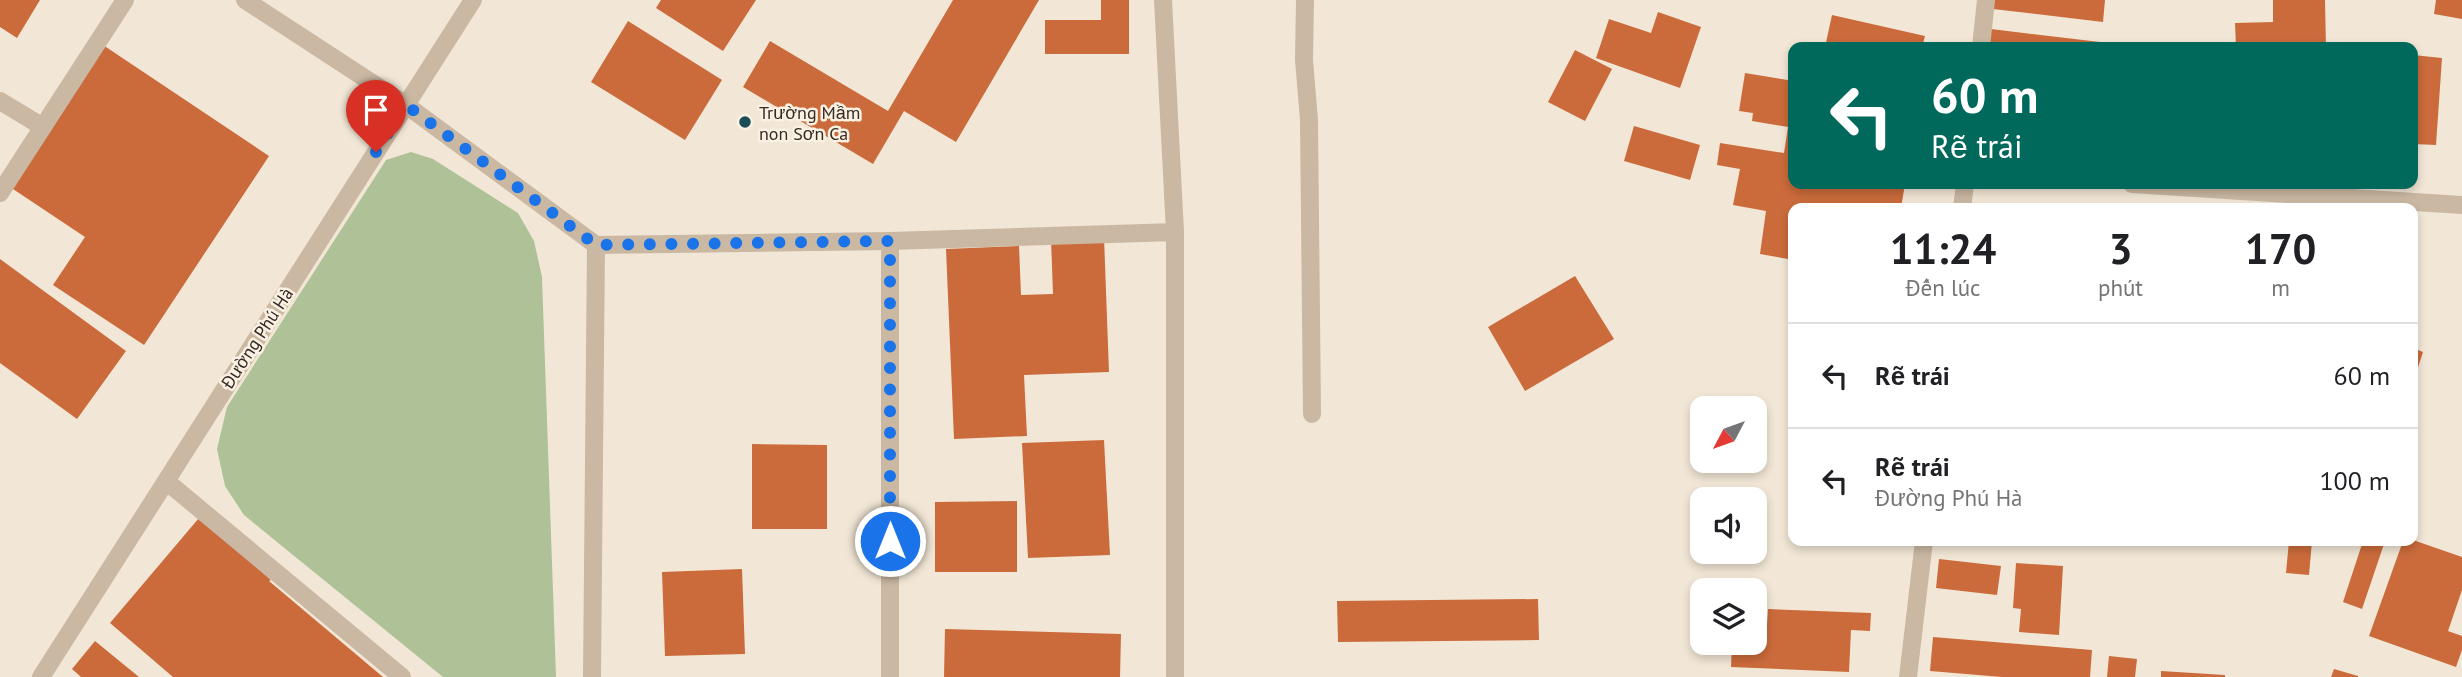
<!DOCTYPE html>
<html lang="vi">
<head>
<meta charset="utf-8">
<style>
  body { margin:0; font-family:"PT Sans",sans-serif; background:#f2f2f2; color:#202124; height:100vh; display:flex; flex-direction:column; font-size:26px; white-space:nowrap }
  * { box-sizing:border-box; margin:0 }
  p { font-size:23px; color:#757577 }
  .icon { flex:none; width:38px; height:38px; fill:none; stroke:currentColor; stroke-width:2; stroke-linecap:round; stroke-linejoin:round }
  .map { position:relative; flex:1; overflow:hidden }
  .sheet { position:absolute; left:1788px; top:203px; width:630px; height:343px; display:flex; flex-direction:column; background:#fff; border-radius:14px; box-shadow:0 4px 10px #0003 }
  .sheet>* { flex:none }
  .hud { position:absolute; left:1788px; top:42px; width:630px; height:147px; border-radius:14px; box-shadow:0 4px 10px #0003; background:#00695c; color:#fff; overflow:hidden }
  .needle { width:46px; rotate:229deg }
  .buttons { position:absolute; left:1690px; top:396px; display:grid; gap:14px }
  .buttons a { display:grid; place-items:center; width:77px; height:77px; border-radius:14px; background:#fff; box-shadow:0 4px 10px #0003; font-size:35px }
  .pin { position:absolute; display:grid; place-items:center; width:60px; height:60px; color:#fff; margin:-72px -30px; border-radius:50% 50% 50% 0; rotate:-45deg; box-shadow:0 0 7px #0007 }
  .pin .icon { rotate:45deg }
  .me { position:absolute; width:77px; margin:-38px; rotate:0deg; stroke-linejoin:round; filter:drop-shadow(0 0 5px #0008) }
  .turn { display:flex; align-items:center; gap:24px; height:147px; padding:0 28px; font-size:32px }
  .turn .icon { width:91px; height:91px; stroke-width:2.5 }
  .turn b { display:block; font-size:49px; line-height:60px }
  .eta { display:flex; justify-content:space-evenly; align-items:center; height:119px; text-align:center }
  .eta b { font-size:42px; font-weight:700; line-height:49px }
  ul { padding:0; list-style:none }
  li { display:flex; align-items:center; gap:21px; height:105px; padding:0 28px; border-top:2px solid #e0e0e0 }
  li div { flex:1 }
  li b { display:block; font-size:26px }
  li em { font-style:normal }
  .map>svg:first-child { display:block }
</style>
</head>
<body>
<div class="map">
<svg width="2462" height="677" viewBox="0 0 2462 677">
  <rect width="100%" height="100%" fill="#f2e7d6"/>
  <path fill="#afc196" d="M411,152L433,159L518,213L534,241L542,277L556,677H443L244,515L225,486L217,449L227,407L386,160Z"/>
  <path fill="#cb6b3b" d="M0,0H40L17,38L0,27Z
    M661,0H756L723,51L656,8Z
    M953,0H1039L956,142L904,111L873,164L743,87L770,41L888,111Z
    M1101,0H1129V54H1045V20H1101Z
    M1994,0H2105L2103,22L1993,9Z
    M2273,0H2325L2326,47H2236L2235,23L2273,22Z
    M2436,0H2462V19L2434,14Z
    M1658,12L1701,27L1680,88L1596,58L1609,19L1651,33Z
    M1832,15L1925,36L1922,47H1825Z
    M628,21L722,80L685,140L591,82Z
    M1991,29L2100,42V47H1989Z
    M103,45L269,156L144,345L53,285L85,237L10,187Z
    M1575,50L1612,69L1585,121L1548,102Z
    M2413,55L2442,58L2436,145L2413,144Z
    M1745,73L1794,81V184H1905L1901,208H1794V260L1760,254L1766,211L1733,205L1740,169L1717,165L1720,143L1784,153L1788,127L1752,121L1753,113L1739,111Z
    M1634,126L1700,145L1690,180L1624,161Z
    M1104,237L1109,372L1024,375L1027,436L954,439L946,249L1019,246L1021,295L1053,294L1051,239Z
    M0,259L126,351L77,419L0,363Z
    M1575,276L1614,339L1525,391L1488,327Z
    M2413,348L2423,352L2414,380H2413Z
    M1104,440L1110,555L1028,558L1022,443Z
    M752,444L827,445V529H752Z
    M1017,501V572H935V502Z
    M199,518L271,580L269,581L383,677H173L110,623Z
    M2413,540L2462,557V590L2448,631L2462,636V650L2456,667L2369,636L2403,541Z
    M2289,541H2312L2309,575L2286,573Z
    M2363,541H2385L2362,609L2343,602Z
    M1939,559L2001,566L1997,595L1936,588Z
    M2016,563L2063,566L2059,635L2019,632L2021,609L2013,608Z
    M742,569L745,654L665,656L662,572Z
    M1538,599L1539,640L1338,642L1337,601Z
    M1768,609L1871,613L1870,631L1851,630L1849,672L1731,667L1732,642L1766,640Z
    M945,629L1121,634L1120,677H944Z
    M1933,637L2092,650L2090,677H2002L1930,671Z
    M95,641L139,677H81L72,669Z
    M2109,656L2137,659L2135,677H2107Z
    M2334,669L2358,676V677H2331Z
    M2161,671L2225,675V677H2161Z"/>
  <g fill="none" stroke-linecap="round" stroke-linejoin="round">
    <path stroke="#cab8a2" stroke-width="18" d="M245,0L406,105L596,245L890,241L1175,232L1163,0
      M1305,0L1304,60L1309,120L1312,414
      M1981,47L1986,0
      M0,101L43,127
      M2132,184L2462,205
      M0,193L125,0
      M1962,208L1965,184
      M890,241V677
      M166,481L402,677
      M41,677L473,0
      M592,677L596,245
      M1175,677V232
      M1908,677L1924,541"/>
  </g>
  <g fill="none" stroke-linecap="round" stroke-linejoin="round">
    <path stroke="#1a73e8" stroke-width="12" stroke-dasharray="0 21.6" d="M376,152L406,105L596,245L890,241V541"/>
  </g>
  <circle fill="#194d57" stroke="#faf1e2" stroke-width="2.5" cx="745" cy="122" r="7"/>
  <g text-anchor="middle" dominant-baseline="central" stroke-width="5" stroke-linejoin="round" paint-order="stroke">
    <g font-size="18" fill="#342b25" stroke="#faf1e2" text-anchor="start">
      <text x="759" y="112">Trường Mầm<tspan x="759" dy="21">non Sơn Ca</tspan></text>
    </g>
    <g font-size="18" fill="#342b25" stroke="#faf1e2">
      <text transform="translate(257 338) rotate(-57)">Đường Phú Hà</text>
    </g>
  </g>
</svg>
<div class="buttons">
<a><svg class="needle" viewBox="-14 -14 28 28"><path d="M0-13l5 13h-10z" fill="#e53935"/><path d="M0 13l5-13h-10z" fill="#757577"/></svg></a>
<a><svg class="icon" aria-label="sound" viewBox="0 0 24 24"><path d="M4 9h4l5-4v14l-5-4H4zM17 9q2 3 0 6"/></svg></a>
<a><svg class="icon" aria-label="layers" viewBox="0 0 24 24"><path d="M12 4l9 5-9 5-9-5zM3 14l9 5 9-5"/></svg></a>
</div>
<div class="pin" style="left:376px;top:152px;background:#d93025"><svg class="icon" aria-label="arrive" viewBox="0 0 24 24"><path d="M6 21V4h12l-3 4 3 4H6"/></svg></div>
<svg class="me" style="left:890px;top:541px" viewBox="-20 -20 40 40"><circle r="17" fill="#1a73e8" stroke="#fff" stroke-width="3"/><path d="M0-11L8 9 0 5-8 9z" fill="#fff"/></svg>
<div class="hud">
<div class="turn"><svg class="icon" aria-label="left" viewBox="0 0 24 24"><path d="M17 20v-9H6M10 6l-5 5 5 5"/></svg><div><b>60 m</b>Rẽ trái</div></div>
</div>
<section class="sheet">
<div class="eta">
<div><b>11:24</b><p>Đến lúc</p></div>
<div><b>3</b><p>phút</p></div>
<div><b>170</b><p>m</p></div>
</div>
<ul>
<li><svg class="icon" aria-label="left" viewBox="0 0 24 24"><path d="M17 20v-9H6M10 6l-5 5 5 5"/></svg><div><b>Rẽ trái</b></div><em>60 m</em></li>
<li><svg class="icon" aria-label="left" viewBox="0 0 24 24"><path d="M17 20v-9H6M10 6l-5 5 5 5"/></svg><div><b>Rẽ trái</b><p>Đường Phú Hà</p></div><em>100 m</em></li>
</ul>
</section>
</div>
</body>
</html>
